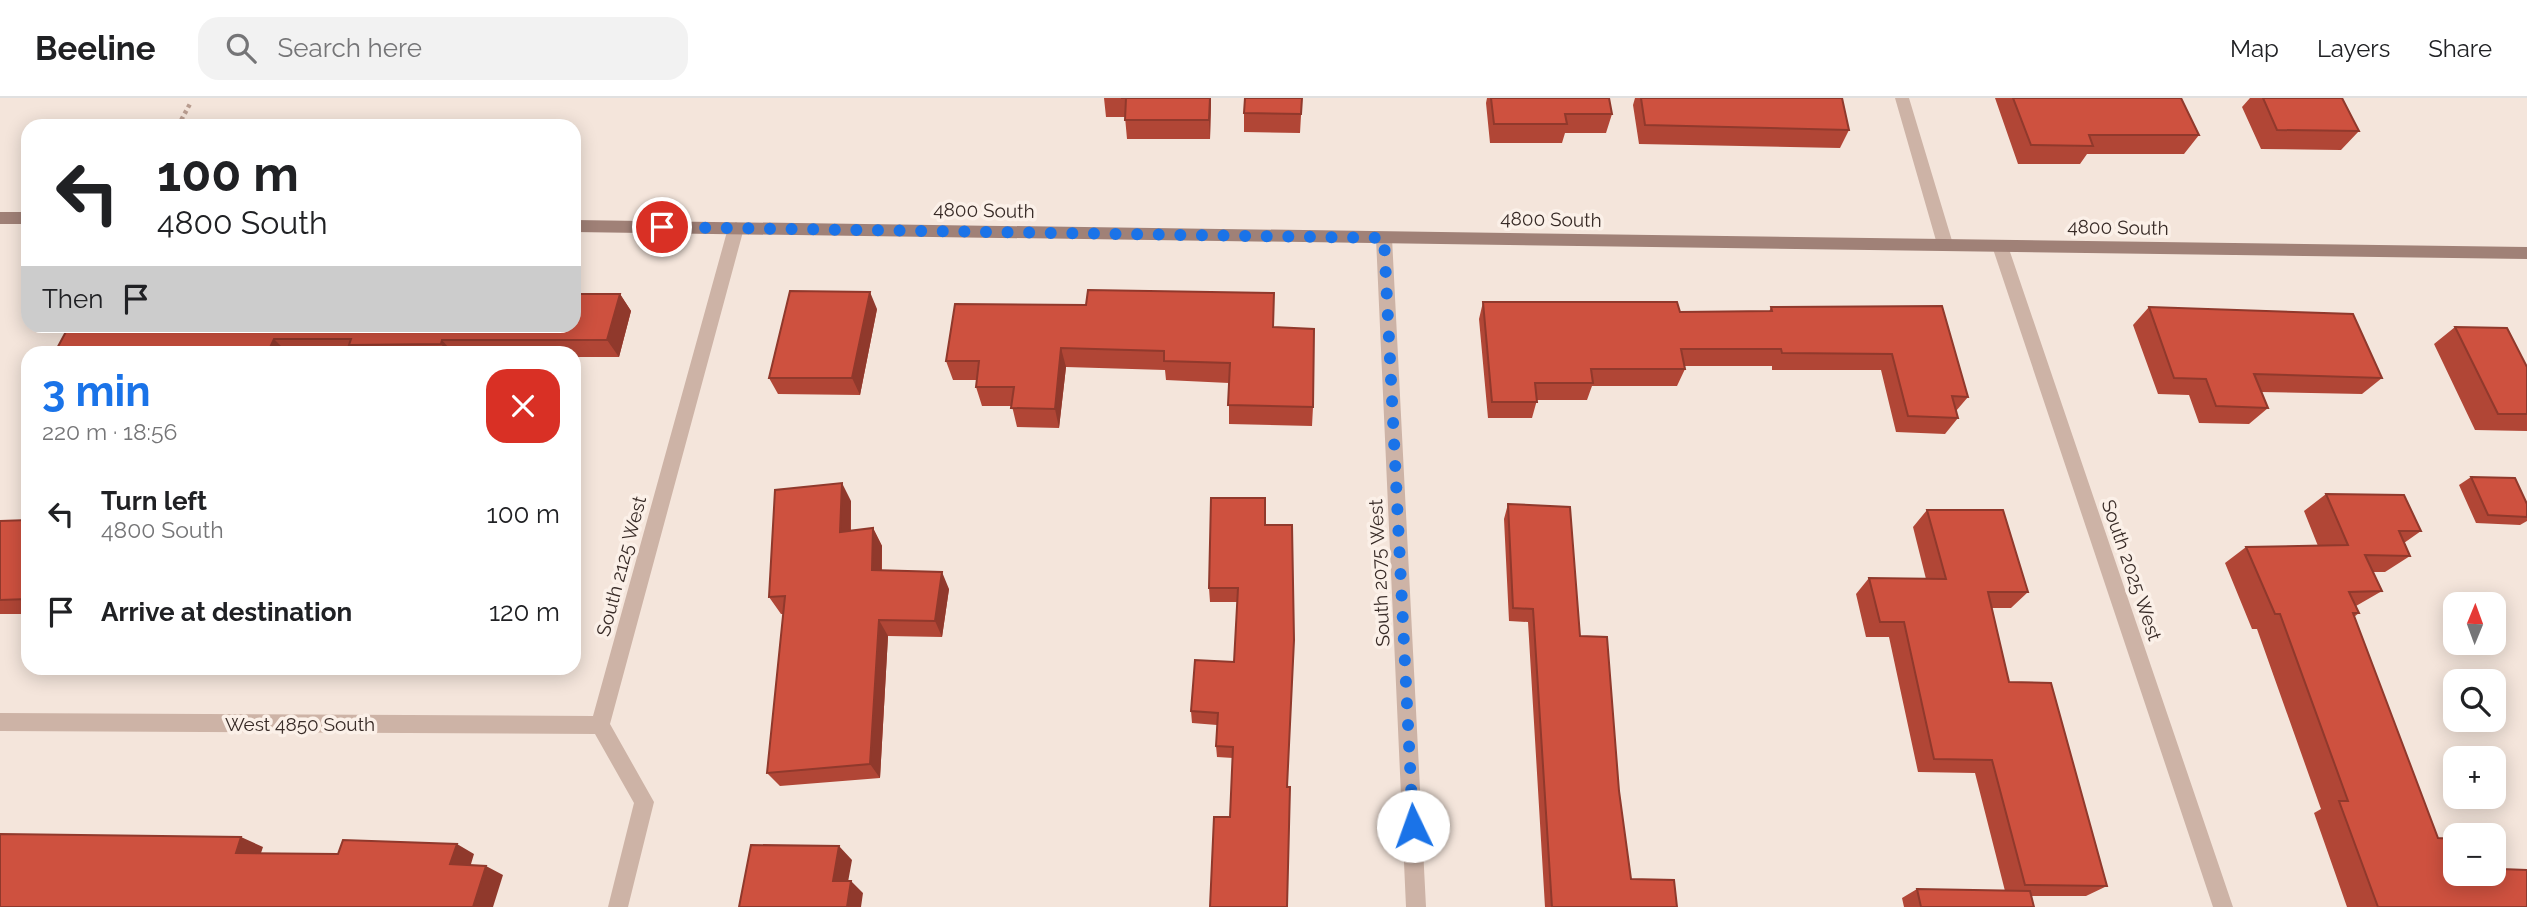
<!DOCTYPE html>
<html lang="en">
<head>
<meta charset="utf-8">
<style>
  body { margin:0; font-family:Raleway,sans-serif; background:#f2f2f2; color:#202124; height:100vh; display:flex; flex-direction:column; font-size:26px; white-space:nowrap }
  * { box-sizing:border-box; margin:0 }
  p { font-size:23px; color:#757577 }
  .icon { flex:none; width:38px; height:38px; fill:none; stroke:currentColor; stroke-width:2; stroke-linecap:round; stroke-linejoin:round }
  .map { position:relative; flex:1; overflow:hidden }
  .drawer { position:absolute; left:21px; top:248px; width:560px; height:329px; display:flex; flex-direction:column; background:#fff; border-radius:21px; box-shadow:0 4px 18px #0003 }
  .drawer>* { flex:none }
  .hud { position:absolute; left:21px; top:21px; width:560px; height:214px; border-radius:21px; box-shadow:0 4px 18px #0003; background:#fff; color:#202124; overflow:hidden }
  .needle { width:46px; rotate:1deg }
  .buttons { position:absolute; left:2443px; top:494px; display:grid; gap:14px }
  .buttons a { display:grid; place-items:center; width:63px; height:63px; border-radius:14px; background:#fff; box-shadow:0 4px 18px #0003; font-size:35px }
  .pin { position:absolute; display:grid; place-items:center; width:60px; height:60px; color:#fff; margin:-30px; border:4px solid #fff; border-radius:50%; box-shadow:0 2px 7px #0007 }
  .me { position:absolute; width:77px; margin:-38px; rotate:357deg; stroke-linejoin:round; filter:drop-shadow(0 0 5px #0008) }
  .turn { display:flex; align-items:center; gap:24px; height:147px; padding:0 21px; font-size:32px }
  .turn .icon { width:91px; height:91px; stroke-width:2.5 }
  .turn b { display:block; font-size:49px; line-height:60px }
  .then { display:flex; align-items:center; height:66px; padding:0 21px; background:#0003; gap:14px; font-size:26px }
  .round { display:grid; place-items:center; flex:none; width:74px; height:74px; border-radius:21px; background:#f2f2f2 }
  .overview { display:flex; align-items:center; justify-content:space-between; height:119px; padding:0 21px }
  h1 { font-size:42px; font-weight:700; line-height:52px; color:#1a73e8 }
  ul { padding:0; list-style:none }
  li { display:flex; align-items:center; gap:21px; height:98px; padding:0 21px }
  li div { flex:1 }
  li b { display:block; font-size:26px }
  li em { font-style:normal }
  header { display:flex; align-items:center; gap:42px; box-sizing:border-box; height:98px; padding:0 35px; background:#fff; border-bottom:2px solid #e0e0e0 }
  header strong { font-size:33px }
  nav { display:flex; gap:38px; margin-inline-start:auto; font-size:24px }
  .search { width:490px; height:63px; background:#f2f2f2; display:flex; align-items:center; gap:18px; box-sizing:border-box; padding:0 24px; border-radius:21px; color:#757577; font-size:26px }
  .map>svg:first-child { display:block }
</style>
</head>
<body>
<header>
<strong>Beeline</strong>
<div class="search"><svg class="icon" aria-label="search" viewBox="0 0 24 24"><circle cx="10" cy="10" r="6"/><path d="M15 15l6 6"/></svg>Search here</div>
<nav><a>Map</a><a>Layers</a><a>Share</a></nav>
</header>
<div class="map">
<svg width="2527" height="809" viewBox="0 0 2527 809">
  <rect width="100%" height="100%" fill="#f4e5db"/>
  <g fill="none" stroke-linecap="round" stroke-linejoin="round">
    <path stroke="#b99d90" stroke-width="4.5" stroke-dasharray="3.5 3.5" stroke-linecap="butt" d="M178,28L191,4"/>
    <path fill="#cdb3a6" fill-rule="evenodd" d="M1895,0H1909L1953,146L1951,150L1945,152L1937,146Z
      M736,124L744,130L610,626L654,704L628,809H608L634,705L595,636L0,633V615L593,618L728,130Z
      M1384,134L1392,140L1426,809H1406L1376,140Z
      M2000,142L2008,148L2233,809H2213L1992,148Z"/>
    <path fill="#a08177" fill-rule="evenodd" d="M0,114H28V126H0Z
      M574,122L2527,149V161L574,134Z"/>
  </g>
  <path fill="#b14636" d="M1104,0H1211L1210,41H1127L1125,19H1106Z
    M1302,0L1300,35L1244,34V15Z
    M1487,0H1609L1612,16L1606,35H1565L1562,45H1490L1486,5Z
    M1635,0H1842L1849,32L1840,50L1639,46L1633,7Z
    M1995,0H2181L2199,37L2184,56H2087L2080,66H2018Z
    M2250,0H2342L2359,33L2341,52L2261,51L2242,9Z
    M620,196L631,213L619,259H574V256H54L148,228L153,231L230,234Z
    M1483,204L1680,214H1769L1771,209L1942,208L1968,299L1956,313L1958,320L1945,336L1896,334L1881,272H1772V268H1684L1685,271L1677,288H1592L1587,302H1537L1532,320H1488L1479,221Z
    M955,206L1274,229L1313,309L1312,328L1229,326V285L1166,282L1165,272L1066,269L1059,330L1017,329L1012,308H982L976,289L977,282H953L946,263Z
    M2149,209L2382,280L2362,296L2261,294L2268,310L2249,326L2199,325L2189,297L2158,296L2133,227Z
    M877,211L860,297L778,296L769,280Z
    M2455,229L2527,269V333L2475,332L2434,246Z
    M2471,379L2527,406V423L2520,427L2476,425L2459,387Z
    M2326,396L2421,433L2404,445L2410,458L2385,474H2373L2382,493L2356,508L2359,515L2354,519L2438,740L2501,771L2527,809H2347L2314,715L2321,711L2257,531H2252L2225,465L2246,449L2318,448L2304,413Z
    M1265,400L1230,719L1233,660L1217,659L1216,648L1217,627L1192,625L1191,613L1234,564L1237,504H1210L1209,490Z
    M851,403V433L873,430L882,448V473L949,491L942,539L888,538L880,680L780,688L767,675L783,516H781L769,499Z
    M1508,406L1580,538L1619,693L1631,781L1677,809H1545L1528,524L1509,523L1504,421Z
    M1927,412L2028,494L2011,510H1992L2009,584L2107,788L2086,798H2031L2034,809H1904L1902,800L1917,791L2005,793L1975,675L1918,674L1889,539H1866L1856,496L1869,480L1926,481L1913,429Z
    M28,422V516H0V423Z"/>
  <path fill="#90392c" d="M1210,0L1211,1L1210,41L1209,22Z
    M870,194L877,211L860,297L852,280Z
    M620,196L631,213L619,259L607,242Z
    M134,228H148L158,236L132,231Z
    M274,241L289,256H267Z
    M442,242L454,256H449L441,246Z
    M1061,250L1066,269L1059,330L1055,311Z
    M842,385L851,403L850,451L840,434Z
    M873,430L882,448L881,489L872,472Z
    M942,474L949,491L942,539L935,523Z
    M879,522L888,538L880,680L870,666Z
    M241,739L263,749L258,764L236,755Z
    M457,746L474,756L468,776L450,766Z
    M839,748L852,762L846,795L833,783Z
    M486,768L503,777L493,809H473Z
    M851,783L863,795L861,809H847Z"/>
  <path fill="#ce513f" stroke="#90392c" stroke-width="2" d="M1121,0H1210L1209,22H1125L1126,0Z
    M1245,0H1302L1301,16L1244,15Z
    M1491,0H1609L1612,16H1565L1567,26H1494Z
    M1641,0H1842L1849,32L1645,27Z
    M2013,0H2181L2199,37H2089L2093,48L2031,47Z
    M2263,0H2342L2359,33L2277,32Z
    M1088,192L1274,195L1273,229L1314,231L1313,309L1228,307L1230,265L1164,263V253L1061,250L1055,311L1011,310L1014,289H976L979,263H946L955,206L1086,207Z
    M790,193L870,194L852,280H769Z
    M574,196H620L607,242H442L441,246L349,247L351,241H274L267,256H54L69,228H134L132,231L230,234L233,228H574Z
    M1483,204H1677L1680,214L1772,213L1771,209L1942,208L1968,299L1952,298L1958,320L1908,318L1892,256L1782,255L1781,251H1681L1685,271H1591L1593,285H1535L1537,304H1492Z
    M2149,209L2353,216L2382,280L2254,276L2268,310L2216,308L2206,281L2174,280Z
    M2455,229L2507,230L2527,269V316H2498Z
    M2471,379L2515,380L2527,406V419L2488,417Z
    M842,385L840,434L873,430L872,472L942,474L935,523L879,522L870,666L767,675L785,498L769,499L775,392Z
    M2326,396L2404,397L2421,433H2399L2410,458L2365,457L2382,493L2349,494L2359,515H2353L2438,740L2455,741V775H2494V754L2501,771L2527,772V809H2378L2339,703H2348L2280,516H2275L2246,449L2348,447Z
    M1211,400H1265V427H1292L1294,542L1287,689H1290L1287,809H1210L1214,719H1230L1233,649L1216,648L1218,615L1191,613L1195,562L1234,564L1238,490H1209Z
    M1508,406L1570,409L1580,538L1607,539L1619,693L1631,781L1674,782L1677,809H1552L1533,511L1513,510Z
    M1927,412H2003L2028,494H1988L2009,584L2051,585L2107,788L2025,787L1992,662L1934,661L1904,524H1880L1869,480L1946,481Z
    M28,422V501L0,502V423Z
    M0,736L241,739L236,755L338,756L343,742L457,746L450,766L486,768L473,809H0Z
    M751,747L839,748L833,783H851L847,809H739Z
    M1917,791L2030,793L2034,809H1921Z"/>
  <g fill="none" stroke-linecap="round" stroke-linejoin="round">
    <path stroke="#1a73e8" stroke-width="12" stroke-dasharray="0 21.6" d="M662,129L1384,140L1413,728"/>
  </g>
  <g text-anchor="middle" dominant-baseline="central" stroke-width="7" stroke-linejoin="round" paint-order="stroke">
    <g font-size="19" fill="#382b27" stroke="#fbf0e8">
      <text transform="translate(984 112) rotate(1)">4800 South</text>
      <text transform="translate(1551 121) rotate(1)">4800 South</text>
      <text transform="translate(2118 129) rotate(1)">4800 South</text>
      <text transform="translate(621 468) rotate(-75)">South 2125 West</text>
      <text transform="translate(2132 472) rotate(71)">South 2025 West</text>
      <text transform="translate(1379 475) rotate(-93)">South 2075 West</text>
      <text x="300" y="626">West 4850 South</text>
    </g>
  </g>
</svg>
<div class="buttons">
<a><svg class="needle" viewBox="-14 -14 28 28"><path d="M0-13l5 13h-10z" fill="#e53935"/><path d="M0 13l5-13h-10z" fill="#757577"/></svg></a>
<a><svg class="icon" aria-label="search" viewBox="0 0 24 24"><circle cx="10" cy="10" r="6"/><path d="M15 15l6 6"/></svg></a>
<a>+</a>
<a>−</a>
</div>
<div class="pin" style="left:662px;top:129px;background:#d93025"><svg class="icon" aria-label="arrive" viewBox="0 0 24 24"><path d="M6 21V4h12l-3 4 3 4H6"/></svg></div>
<svg class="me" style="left:1413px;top:728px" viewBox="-20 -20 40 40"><circle r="19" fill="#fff"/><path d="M0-13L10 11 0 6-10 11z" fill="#1a73e8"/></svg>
<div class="hud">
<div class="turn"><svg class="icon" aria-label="left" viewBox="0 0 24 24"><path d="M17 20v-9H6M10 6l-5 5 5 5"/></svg><div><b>100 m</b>4800 South</div></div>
<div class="then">Then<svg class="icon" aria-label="arrive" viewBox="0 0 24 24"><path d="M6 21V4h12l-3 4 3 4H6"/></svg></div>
</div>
<section class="drawer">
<div class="overview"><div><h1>3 min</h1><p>220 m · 18:56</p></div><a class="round" style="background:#d93025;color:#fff"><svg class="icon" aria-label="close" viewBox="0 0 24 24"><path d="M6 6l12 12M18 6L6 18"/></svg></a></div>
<ul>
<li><svg class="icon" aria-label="left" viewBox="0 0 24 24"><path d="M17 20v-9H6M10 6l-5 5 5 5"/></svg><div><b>Turn left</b><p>4800 South</p></div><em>100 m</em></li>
<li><svg class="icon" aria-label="arrive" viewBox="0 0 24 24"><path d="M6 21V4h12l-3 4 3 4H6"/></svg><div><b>Arrive at destination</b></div><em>120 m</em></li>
</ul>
</section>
</div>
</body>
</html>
